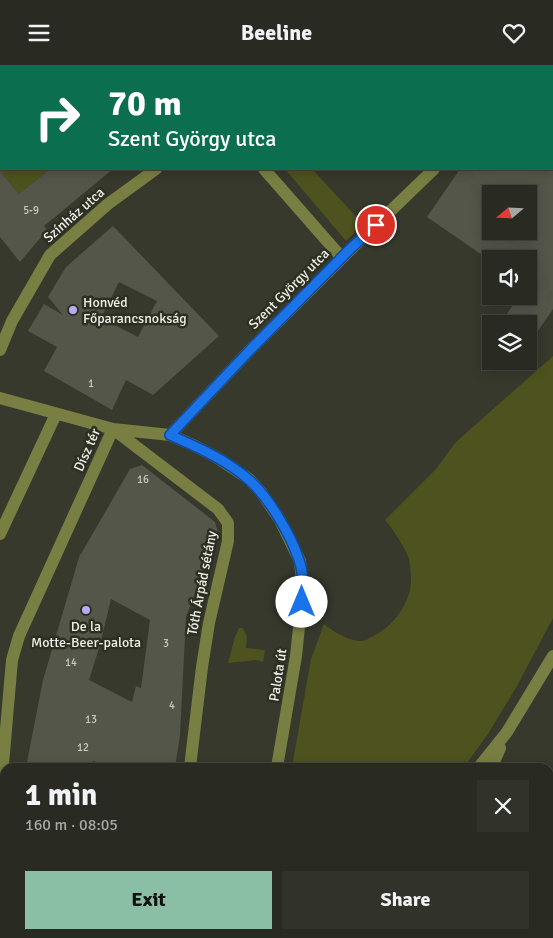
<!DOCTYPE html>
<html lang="en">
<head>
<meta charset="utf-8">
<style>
  body { margin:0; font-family:Signika,sans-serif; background:#31332a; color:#f1f3f6; height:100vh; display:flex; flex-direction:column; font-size:19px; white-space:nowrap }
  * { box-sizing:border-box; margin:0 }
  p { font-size:16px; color:#a5a7a5 }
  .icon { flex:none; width:28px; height:28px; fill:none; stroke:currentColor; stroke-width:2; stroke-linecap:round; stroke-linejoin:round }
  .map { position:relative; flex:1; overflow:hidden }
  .details { position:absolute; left:0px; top:698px; width:554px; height:176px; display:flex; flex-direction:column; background:#292b22; border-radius:15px 15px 0 0; box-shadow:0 2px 12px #0003,0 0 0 1px #454740 }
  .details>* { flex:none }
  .guide { position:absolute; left:0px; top:0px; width:554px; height:105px; box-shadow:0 2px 12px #0003,0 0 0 1px #454740; background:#0b6e4f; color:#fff; overflow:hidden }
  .needle { width:32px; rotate:251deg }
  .buttons { position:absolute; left:482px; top:120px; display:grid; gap:10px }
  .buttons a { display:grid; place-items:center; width:55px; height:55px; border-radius:0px; background:#292b22; box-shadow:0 2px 12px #0003,0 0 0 1px #454740; font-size:25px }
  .pin { position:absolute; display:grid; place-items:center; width:42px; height:42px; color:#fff; margin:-21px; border:2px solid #fff; border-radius:50%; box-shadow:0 1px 5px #0007 }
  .me { position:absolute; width:55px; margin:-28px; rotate:0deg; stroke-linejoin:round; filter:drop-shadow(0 0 4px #0008) }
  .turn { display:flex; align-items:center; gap:18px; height:105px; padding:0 25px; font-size:22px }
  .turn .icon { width:65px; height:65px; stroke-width:2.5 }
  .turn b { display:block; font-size:35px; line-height:42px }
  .round { display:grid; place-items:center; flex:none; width:52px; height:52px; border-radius:0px; background:#31332a }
  .head { display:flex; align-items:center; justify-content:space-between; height:85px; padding:0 25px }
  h1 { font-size:30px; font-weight:700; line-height:38px }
  .action { display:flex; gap:10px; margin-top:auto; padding:10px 25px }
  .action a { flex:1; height:58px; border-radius:0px; background:#8abfa5; color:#111; font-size:20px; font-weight:700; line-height:58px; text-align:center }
  .action a+a { background:#31332a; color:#f1f3f6 }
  header { display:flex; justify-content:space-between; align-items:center; height:65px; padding:0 25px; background:#292b22; font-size:22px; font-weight:700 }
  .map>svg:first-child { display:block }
</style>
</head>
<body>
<header><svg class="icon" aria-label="menu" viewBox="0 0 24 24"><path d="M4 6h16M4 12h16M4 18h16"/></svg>Beeline<svg class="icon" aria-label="heart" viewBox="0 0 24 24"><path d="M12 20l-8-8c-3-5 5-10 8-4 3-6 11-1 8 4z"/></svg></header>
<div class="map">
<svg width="553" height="873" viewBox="0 0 553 873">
  <rect width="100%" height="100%" fill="#37392d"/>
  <path fill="#4e521e" d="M324,0H418L417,1H323Z
    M1,66V104H50L19,129L0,106V67Z
    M285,104H312L363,159L346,176Z
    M553,291V553L517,621L488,669L464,702H292L311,594L324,559C332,566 351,577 362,576C363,576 369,574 369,573C391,565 412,538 411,513C411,507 410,500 409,494C406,484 392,463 385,455L436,404L456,377Z
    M239,563H243L247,572L246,583L265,585L263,597L256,595L228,598L235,572Z
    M263,869H333L331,873H262Z"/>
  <path fill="#54564a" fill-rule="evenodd" d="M50,104H113L44,161L47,165L20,197L0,172V106L19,129Z
    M460,104H553V244L529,279V259H500L519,231H529V194H488L427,152ZM491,129H529V166H491Z
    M113,161L219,271L153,330L126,315L112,345L44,306L57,282L28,266L44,239L63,250L48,232L66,202ZM119,217L157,236L138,272L101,253Z
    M142,400L215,457L218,467L186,552L180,670L175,702H116L93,696L91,702H26L43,615L80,489H81L130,404ZM111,534L150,555L141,623L136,621L132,637L89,615L100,580Z"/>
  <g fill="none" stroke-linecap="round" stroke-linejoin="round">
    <path stroke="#525449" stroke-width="12" stroke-dasharray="12 6" stroke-linecap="butt" d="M391,0L392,1
      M463,104L491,144
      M507,166L526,194
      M529,198L553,232"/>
    <path stroke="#797f42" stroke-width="12" d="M240,0L241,1
      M289,1L291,0
      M525,1L526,0
      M264,104L342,193
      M0,285L12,256L50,190L108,139L156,104
      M0,333L113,364L170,370L193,380L216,392L249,414L261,427L280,455L300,496L303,524L296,591L277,702
      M113,364L218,444L228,458V476L209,558L202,602L190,702
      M170,370L251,284L350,185L434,104
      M0,469L56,349
      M479,702L507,667L553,591
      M492,702L500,683
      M0,734L12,595L19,571L113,364
      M0,848L5,850
      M41,869L49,873
      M169,873L170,869
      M246,873L247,869
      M350,873L353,869
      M416,873L420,869"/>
  </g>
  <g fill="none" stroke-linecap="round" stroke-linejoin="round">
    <g stroke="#114b97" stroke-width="12">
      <path id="route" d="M302,537C303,524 304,508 299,495C291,470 268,431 248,414C225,394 197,382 170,370L251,284L350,184L376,160"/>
    </g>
    <use href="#route" stroke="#1a73e8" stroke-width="9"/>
  </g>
  <g fill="#baaaf6" stroke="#2d2f23" stroke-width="2">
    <circle cx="73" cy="245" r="5"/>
    <circle cx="86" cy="545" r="5"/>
  </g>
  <g text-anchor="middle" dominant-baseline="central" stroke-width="5" stroke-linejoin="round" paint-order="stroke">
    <g font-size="11" fill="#c8c9c0">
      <text x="31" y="145">5-9</text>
      <text x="91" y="318">1</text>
      <text x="143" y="414">16</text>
      <text x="166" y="578">3</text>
      <text x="71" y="597">14</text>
      <text x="172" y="640">4</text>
      <text x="91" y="654">13</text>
      <text x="83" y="682">12</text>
    </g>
    <g font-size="14" fill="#eeefe8" stroke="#2d2f23">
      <text transform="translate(74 150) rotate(-41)">Színház utca</text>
      <text transform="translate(289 224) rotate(-45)">Szent György utca</text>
      <text transform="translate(87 385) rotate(-66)">Dísz tér</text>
      <text transform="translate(202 518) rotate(-79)">Tóth Árpád sétány</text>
      <text transform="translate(278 610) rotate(-81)">Palota út</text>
    </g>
    <g font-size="14" fill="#eeefe8" stroke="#2d2f23" text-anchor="start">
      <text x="83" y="237">Honvéd<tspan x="83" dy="16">Főparancsnokság</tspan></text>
      <text x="86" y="561" text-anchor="middle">De la<tspan x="86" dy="16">Motte-Beer-palota</tspan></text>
    </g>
  </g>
</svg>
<div class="buttons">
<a><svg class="needle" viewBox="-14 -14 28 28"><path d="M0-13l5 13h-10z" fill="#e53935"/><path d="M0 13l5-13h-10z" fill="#a5a7a5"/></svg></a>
<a><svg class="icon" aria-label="sound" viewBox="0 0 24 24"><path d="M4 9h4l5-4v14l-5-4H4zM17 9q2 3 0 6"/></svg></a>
<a><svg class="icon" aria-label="layers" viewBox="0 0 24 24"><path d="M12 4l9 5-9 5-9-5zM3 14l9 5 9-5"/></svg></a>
</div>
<div class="pin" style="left:376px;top:160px;background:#d93025"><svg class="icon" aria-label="arrive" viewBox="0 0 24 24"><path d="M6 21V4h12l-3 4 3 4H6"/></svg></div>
<svg class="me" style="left:302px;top:537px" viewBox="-20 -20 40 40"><circle r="19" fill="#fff"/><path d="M0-13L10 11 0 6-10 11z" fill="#1a73e8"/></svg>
<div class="guide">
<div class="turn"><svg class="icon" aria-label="right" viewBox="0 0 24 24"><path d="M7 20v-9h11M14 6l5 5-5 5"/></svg><div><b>70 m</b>Szent György utca</div></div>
</div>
<section class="details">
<div class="head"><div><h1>1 min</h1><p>160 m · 08:05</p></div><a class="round"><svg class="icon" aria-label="close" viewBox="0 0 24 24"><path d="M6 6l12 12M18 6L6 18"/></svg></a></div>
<div class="action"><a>Exit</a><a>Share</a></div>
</section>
</div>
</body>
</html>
